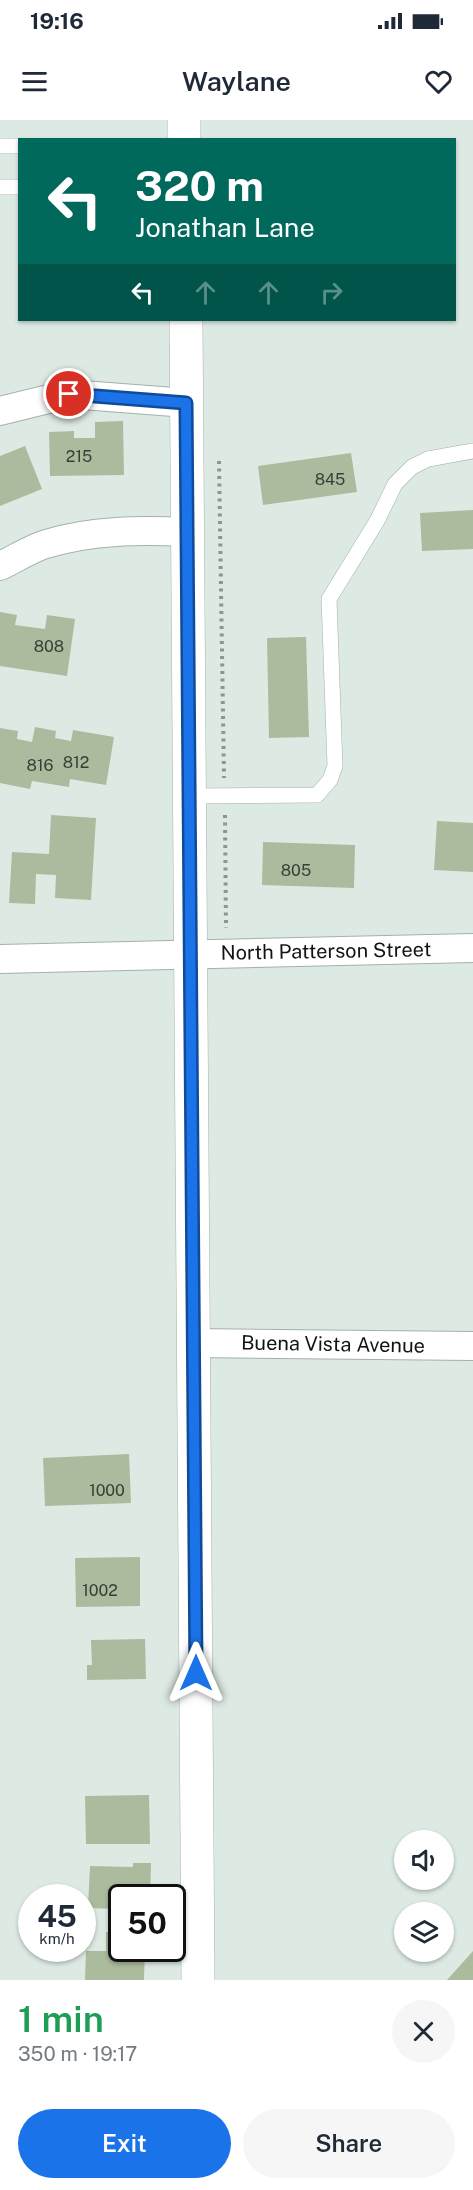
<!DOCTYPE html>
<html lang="en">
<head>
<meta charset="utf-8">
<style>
  body { margin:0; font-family:"Public Sans",sans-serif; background:#f6f6f7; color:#1f2937; height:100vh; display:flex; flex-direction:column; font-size:22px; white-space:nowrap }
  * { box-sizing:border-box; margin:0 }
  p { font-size:20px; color:#747a83 }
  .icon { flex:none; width:33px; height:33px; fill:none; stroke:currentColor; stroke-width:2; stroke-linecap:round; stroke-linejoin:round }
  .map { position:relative; height:1860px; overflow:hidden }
  .side { display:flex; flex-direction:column; background:#fff; flex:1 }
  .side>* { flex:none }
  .guide { position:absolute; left:18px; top:18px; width:438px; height:183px; border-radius:0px; box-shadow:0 2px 4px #0004; background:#00695c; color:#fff; overflow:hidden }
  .tools { position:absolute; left:394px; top:1710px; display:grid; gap:12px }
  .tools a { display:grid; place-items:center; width:60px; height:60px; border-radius:50%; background:#fff; box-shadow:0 2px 4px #0004; font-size:30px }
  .speed { position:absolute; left:18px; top:1764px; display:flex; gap:12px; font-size:30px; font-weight:700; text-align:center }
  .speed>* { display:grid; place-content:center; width:78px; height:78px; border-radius:50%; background:#fff; box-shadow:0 2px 4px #0004; line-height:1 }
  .speed small { font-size:15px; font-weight:400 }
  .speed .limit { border:3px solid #111; border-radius:9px; background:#fff; color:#111 }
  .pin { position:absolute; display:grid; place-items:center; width:51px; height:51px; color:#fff; margin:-26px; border:3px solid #fff; border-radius:50%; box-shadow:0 2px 6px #0007 }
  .me { position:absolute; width:66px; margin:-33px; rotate:0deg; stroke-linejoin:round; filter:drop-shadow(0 0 4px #0008) }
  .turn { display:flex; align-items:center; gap:21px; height:126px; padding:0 18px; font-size:27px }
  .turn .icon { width:78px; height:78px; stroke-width:2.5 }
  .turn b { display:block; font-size:42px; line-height:51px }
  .lanes { display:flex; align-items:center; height:57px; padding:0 18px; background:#0003; justify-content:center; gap:30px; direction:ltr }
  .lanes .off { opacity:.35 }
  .round { display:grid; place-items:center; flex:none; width:63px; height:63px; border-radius:32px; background:#f6f6f7 }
  .overview { display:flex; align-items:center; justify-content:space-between; height:102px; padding:0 18px }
  h1 { font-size:36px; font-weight:600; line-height:45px; color:#1e9e55 }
  .button { display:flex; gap:12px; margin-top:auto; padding:12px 18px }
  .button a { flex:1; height:69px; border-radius:36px; background:#1a73e8; color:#fff; font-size:24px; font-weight:600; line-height:69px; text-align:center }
  .button a+a { background:#f6f6f7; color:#1f2937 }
  .status { display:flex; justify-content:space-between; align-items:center; height:42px; padding:0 30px; background:#fff; direction:ltr }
  .status svg { height:16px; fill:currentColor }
  header { display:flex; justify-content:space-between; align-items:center; height:78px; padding:0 18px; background:#fff; font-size:27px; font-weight:600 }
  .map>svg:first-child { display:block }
</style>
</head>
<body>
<div class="status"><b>19:16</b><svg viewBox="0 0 49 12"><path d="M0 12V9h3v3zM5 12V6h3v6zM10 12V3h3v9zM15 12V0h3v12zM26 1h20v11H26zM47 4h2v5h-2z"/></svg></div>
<header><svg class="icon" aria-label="menu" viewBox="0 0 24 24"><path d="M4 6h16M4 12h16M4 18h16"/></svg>Waylane<svg class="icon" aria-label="heart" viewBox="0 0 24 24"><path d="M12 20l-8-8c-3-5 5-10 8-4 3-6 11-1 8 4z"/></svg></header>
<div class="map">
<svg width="473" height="1860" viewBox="0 0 473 1860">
  <rect width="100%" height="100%" fill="#ddeae3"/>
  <path fill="#abbb9d" d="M123,301L124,355L50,356L49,312L74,311V318H95V302Z
    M25,326L42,369L0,386V336Z
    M351,333L357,372L263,385L258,346Z
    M473,390V429L422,431L420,393Z
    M0,492L17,495L15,505L45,509L47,495L75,499L67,556L0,546Z
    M306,517L309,617L269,618L267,518Z
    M35,607L56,611L55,618L71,621L73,610L114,617L106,665L70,659L69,667L32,661L30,669L0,663V608L18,611L17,619L32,622Z
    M51,695L96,698L91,780L55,778L56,755L36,754L35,784L9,783L12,732L49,734Z
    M437,701L473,703V752L434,750Z
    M263,722L355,725L354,768L262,765Z
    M129,1334L131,1383L45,1386L43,1338Z
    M140,1437V1486L76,1487L75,1438Z
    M145,1519L146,1559L87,1560V1545H92L91,1520Z
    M149,1675L150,1724H86L85,1676Z
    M133,1743H151L150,1778H122V1802H117V1789L88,1788L90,1746L133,1747Z
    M106,1812H122V1828H145L144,1860H85L86,1831H106Z
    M473,1831V1860H447Z"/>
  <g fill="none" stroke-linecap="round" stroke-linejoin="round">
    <g stroke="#a4b1aa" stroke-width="16">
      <path id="service" d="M0,26H20
        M0,67H20
        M190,676L317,675L330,660L335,646L329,479L377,401L395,364L412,347L428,339L473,331"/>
    </g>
    <g stroke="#a4b1aa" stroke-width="30">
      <path id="minor" d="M0,291L69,274L187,283
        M0,446C15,439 30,429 46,424C92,410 140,410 188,412
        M0,839L473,828
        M194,1223L473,1226"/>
    </g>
    <g stroke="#a4b1aa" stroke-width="34">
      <path id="secondary" d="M184,0V20
        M186,200L198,1860"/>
    </g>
    <path stroke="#8c9691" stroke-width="4" stroke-dasharray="3 4.5" stroke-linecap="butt" d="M219,341L224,658
      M225,695L226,808"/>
    <use href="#service" stroke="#fff" stroke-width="15"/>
    <use href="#minor" stroke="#fff" stroke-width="28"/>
    <use href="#secondary" stroke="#fff" stroke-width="33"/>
  </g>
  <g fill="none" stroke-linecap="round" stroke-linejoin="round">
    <g stroke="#114b97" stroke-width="15">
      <path id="route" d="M69,274L186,283L196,1553"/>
    </g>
    <use href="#route" stroke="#1a73e8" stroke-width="10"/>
  </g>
  <g text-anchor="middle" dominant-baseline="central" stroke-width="6" stroke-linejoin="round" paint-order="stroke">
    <g font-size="16" fill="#373e36">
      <text x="79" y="336">215</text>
      <text x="330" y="359">845</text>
      <text x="49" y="526">808</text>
      <text x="76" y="642">812</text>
      <text x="40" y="645">816</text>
      <text x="296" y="750">805</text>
      <text x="107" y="1370">1000</text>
      <text x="100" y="1470">1002</text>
    </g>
    <g font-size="20" fill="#101513" stroke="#fff">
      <text transform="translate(326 831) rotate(-1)">North Patterson Street</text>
      <text transform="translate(333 1224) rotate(1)">Buena Vista Avenue</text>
    </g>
  </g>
</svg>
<div class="tools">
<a><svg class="icon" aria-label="sound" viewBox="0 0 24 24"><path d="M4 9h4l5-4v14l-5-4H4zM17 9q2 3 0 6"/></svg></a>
<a><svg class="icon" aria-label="layers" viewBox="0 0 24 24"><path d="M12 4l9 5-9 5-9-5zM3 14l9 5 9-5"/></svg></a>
</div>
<div class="speed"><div>45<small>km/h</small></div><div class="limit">50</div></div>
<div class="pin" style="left:69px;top:274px;background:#d93025"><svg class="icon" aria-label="arrive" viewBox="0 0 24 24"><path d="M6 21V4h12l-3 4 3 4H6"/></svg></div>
<svg class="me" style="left:196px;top:1553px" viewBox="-20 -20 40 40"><path d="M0-17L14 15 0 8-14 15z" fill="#1a73e8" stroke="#fff" stroke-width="4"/></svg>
<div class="guide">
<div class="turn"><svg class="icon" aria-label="left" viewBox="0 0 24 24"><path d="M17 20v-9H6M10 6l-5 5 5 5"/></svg><div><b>320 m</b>Jonathan Lane</div></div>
<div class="lanes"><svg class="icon" aria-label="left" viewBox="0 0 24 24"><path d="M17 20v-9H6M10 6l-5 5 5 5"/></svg><svg class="icon off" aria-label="ahead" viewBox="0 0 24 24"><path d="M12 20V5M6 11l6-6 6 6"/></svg><svg class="icon off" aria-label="ahead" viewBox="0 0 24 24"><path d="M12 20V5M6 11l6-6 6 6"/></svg><svg class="icon off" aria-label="right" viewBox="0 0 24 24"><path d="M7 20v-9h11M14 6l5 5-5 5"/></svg></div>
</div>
</div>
<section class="side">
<div class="overview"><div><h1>1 min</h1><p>350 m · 19:17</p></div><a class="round"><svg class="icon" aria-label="close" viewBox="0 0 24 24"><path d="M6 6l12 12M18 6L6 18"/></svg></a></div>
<div class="button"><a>Exit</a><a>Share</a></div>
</section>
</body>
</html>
